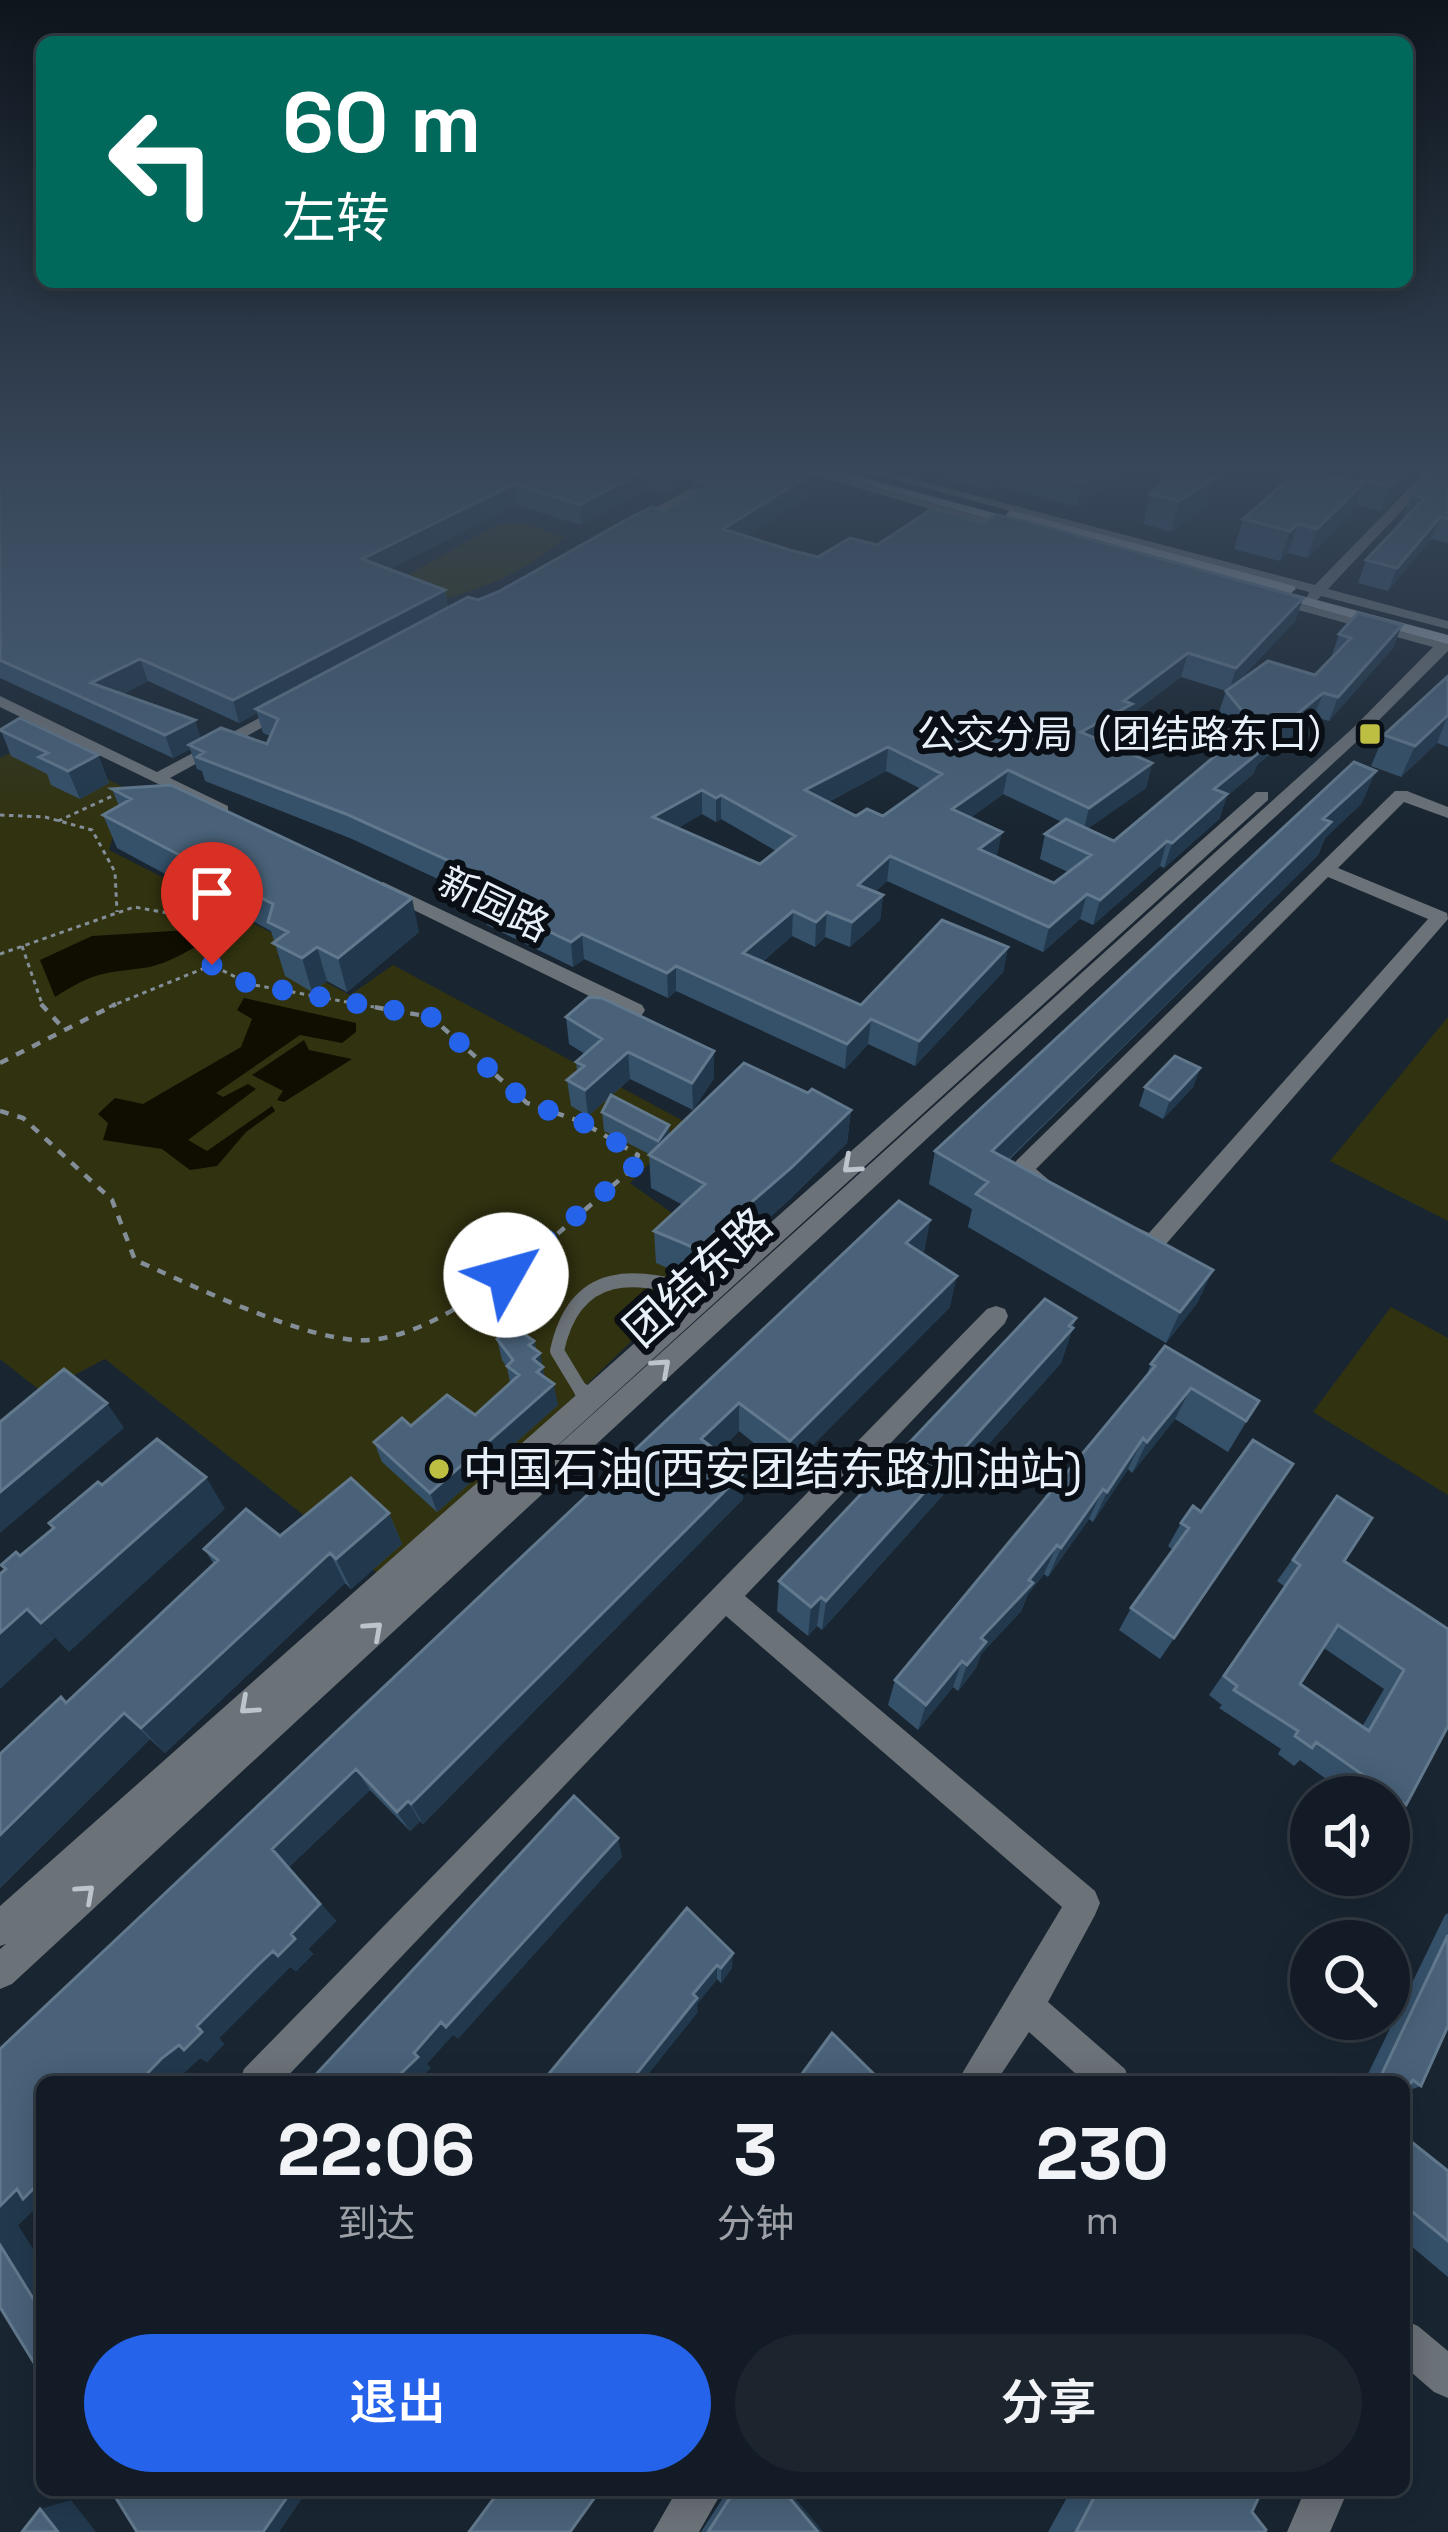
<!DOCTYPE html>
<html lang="zh">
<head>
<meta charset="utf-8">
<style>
  body { margin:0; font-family:"Space Grotesk","Noto Sans SC",sans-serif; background:#1c252e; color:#f1f3f6; height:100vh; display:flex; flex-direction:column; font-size:45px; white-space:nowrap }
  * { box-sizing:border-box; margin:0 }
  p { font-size:39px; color:#9da1a7 }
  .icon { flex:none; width:66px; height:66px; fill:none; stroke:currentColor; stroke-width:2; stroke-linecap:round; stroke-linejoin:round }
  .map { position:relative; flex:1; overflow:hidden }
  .details { position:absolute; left:36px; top:2076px; width:1374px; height:420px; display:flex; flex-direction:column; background:#131c26; border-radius:18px; box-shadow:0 6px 30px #0003,0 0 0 3px #323a43 }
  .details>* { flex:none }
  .banner { position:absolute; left:36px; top:36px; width:1377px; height:252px; border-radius:18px; box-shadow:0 6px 30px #0003,0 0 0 3px #323a43; background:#00695c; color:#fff; overflow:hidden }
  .tools { position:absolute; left:1290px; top:1776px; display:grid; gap:24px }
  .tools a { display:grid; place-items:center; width:120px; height:120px; border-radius:50%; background:#131c26; box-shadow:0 6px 30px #0003,0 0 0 3px #323a43; font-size:60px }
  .pin { position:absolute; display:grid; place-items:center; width:102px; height:102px; color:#fff; margin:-123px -51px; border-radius:50% 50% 50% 0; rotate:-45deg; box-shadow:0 0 12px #0007 }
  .pin .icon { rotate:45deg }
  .me { position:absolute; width:132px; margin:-66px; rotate:52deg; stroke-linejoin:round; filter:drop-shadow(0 0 9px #0008) }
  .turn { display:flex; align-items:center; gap:42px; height:252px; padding:0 48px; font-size:54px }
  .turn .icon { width:156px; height:156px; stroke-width:2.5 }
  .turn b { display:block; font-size:84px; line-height:102px }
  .eta { display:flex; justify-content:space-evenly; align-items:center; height:204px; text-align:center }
  .eta b { font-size:72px; font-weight:600; line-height:84px }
  .button { display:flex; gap:24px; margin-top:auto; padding:24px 48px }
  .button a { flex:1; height:138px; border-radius:72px; background:#2563eb; color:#fff; font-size:48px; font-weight:600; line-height:138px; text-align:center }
  .button a+a { background:#1c252e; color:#f1f3f6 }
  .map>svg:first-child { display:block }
</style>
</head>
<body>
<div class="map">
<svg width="1448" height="2532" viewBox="0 0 1448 2532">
  <rect width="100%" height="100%" fill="#192632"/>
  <path fill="#313210" d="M501,523H527L564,537C532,570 477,591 433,602L402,578Z
    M34,742L145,798L120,812L109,850L292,943L277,957L350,995L393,965L689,1124L630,1183L683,1221L699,1276L385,1579L105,1359L42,1392L0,1359V758Z
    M1448,1017V1221L1330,1161Z
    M1391,1307L1448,1338V1495L1313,1412Z"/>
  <path fill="#0f0e00" d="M205,929L213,937C193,948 165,966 143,968C99,974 95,972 55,997L40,960L92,936Z
    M244,998L356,1023V1032L342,1043L300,1035L216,1093L223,1097L248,1084L256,1089L188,1140L207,1151L272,1106L275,1111L246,1132L217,1166L190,1170L162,1149L103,1140L108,1123L98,1114L115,1098L143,1104L241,1047L252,1019L237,1010Z
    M304,1040L309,1050L352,1059L284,1102L277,1100L283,1091L252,1075Z"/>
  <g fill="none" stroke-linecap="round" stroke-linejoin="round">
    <path stroke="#838e98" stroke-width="3" stroke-dasharray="4.5 4.5" stroke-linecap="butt" d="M0,815L45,817L92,830L115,872L117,912
      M58,821L119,793
      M22,946L43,1007
      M0,954L134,907L226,923L232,934L212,965L249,984L374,1007
      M109,1007L212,965"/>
    <path stroke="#838e98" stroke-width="4.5" stroke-dasharray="9 9" stroke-linecap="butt" d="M41,1004L64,1029
      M357,1004L431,1017L527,1103L582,1122L638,1155L633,1168L532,1256L571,1282
      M0,1063L116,1004
      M0,1111L23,1118L112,1200L135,1260C190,1284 312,1345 370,1340C428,1335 486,1289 532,1256"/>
    <path stroke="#6b7278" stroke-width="14" d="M583,1394L557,1351C575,1266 636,1272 707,1295"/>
    <path stroke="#6b7278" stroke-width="16" d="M582,1391L588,1401"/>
    <path fill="#6b7278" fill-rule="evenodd" d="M1395,791H1407L1448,807V818L1404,802L1338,868L1447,913L1448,919L1160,1251C1147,1256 1128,1247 1121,1235L1133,1226L1149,1233L1428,919L1328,877L1036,1169L1051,1182L1048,1188C1035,1192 1016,1183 1009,1171L1012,1165Z
      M996,1306L1005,1309L1008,1316L1005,1323L745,1596L1095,1891L1100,1903L1095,1915L1048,2002L1125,2069L1130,2082H1085L1029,2032L996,2082H957L1062,1907L726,1616L282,2082H239L244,2069L987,1309Z
      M1404,2320L1418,2326L1448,2351V2398L1434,2392L1404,2366Z
      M677,2490H723L699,2532H653Z
      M1305,2490H1348L1330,2532H1287Z"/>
    <path fill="#6b7278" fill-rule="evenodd" d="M722,471H737L636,528L625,525Z
      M798,471H818L1022,529L1011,532Z
      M863,471H883L1315,585L1426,471H1439L1328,589L1448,621V629L1321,596L1315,602H1305L1309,592Z
      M1265,595L1440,640L1448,637V651L1366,733L12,1984L0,1989V1949L6,1944L0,1946V1906L1256,792H1268V800L491,1506L1354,727L1433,647L1265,601Z
      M0,696L157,772L282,706L296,709L170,778L228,806V814L222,815L0,707Z
      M383,882L642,1005L645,1010L642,1015H628L377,892L374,888Z"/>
    <path fill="#939da8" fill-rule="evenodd" d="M819,471H839L1005,516L1010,510L1294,586L1296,589L1291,593L1448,635V644L1268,595L1266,592L1271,588L1030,523V528H1020Z"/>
  </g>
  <path fill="#35516a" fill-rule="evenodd" d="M0,471H706L811,474L810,496L746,536L818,557L984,523L1303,598L1295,621L1238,682L1315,675L1331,658L1339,634L1402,625L1393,648L1329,721L1314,717L1257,765L1253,774L1227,796L1219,819L1164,868L1160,866L1093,925L1080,919L1043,952L887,881L875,892L883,895L880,920L850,947L825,937L815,947L792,936L762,962L861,1005L1008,947L1003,972L915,1066L868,1044L845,1069L676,991L668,998L584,959L573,967L487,925L483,900L352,839L205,781L202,771L197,769L190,749L173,758L0,678ZM692,480V494L664,511L478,600L448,608L445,590L389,569L516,505L581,525L650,488L669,494ZM1181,677L1226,691L1218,715L1237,738L1114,841L1087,829L1146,788L1152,763L1102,741L1126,728L1129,716ZM148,681L239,723L257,713L263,733L270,736L267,744L201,738L123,694ZM886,771L921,789L883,816H856L828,802ZM1003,794L1062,822L1045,834L1040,859L1068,872L1054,883L997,857L970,818ZM702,814L716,822L721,819L776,851L760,864L678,828Z
    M945,471H1128L1077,507L998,486L991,491L944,479Z
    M1448,471V543L1431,539L1388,591L1358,583L1366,560L1407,517L1403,516L1411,494Z
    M1361,480H1411L1381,511L1357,505L1354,512L1307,558L1288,553L1280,561L1234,549L1243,519L1360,483Z
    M1150,494L1208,507L1171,532L1143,524Z
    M1448,676V747L1437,743L1401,777L1371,766L1384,735Z
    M0,728L98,755L109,783L80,799L51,785L47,774L11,756Z
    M112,789L419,932L347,992L327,981L312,992L285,976L271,931L117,848L103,815L119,806Z
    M1362,803L1325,838L1318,855L1009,1160L1198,1302L1166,1343L968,1227L972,1209L929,1184L935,1151Z
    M566,1017L714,1051V1078L693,1110L630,1079L611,1096L669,1125V1135L808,1093L851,1110L847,1143L789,1200L698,1281L656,1263L654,1231L683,1205L651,1188L649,1154L604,1131L602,1112L611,1096L588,1116L571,1106L567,1080L577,1071L576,1062L585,1054L569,1044Z
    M1200,1068L1193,1087L1163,1119L1139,1106L1145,1087Z
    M930,1220L924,1251L922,1254L950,1307L788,1470L739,1431L718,1452L743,1499L423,1824L420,1821L410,1831L370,1790L289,1867L336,1921L308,1949L313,1954L296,1971L290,1967L219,2038L224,2044L207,2062L200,2058L174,2082H42V2202L18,2225L0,2049Z
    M1076,1318L1061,1363L822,1630L817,1626L808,1636L777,1611L779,1581Z
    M497,1339L534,1341L545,1378L558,1405L437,1512L382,1462L374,1442L411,1426L475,1415L510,1382L507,1368L502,1360Z
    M1151,1364L1259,1401L1228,1452L1175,1419L1132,1473L1128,1469L1093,1522L1089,1519L1048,1577L1044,1574L1028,1594L1021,1611L981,1654L976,1668L958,1691L953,1687L918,1730L888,1705L895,1680L1145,1379Z
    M1293,1464L1160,1659L1119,1630L1131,1608L1173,1550L1168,1546L1181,1523Z
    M1337,1496L1344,1561L1448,1629L1406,1805L1389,1817V1797H1351L1300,1760L1294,1766L1278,1754L1281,1749L1219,1708L1222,1705L1209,1695L1284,1586L1277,1581ZM1324,1648L1384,1689L1362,1727L1300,1684Z
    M389,1513L402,1544L351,1589L345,1583L165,1753L150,1739L0,1888V1754L66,1703L214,1564L204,1549L280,1536Z
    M687,1908L732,1968L721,1983L717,1979L697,2004L698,2012Z
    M1448,1913V2026L1421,2086L1404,2092V2082H1364L1445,1915Z
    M1404,2136L1448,2171V2277L1404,2240Z
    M728,2490H788L823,2532H701Z
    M1071,2490H1262L1252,2512L1265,2532H1048Z"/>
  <path fill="#22394d" d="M643,471H649L650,488L581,525L580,505Z
    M673,471H706L669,494V474Z
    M994,471H1000L998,486L991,491Z
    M1099,471H1128L1077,507L1082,483Z
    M1405,471H1414L1411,480L1381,511L1390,486Z
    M811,474L810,496L723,551V529Z
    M1216,477L1208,507L1171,532L1179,501Z
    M1364,483L1354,512L1307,558L1317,529Z
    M514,484L516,505L366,581L362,559Z
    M1440,517L1431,539L1388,591L1397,568Z
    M1298,524L1288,553L1280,561L1290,531Z
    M445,590L448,612L256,709L257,713L239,723L233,700Z
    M1303,598L1295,621L1229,692L1236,668Z
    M1402,625L1393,648L1329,721L1338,697Z
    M1188,653L1181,677L1129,716L1126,728L1075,756L1081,732Z
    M140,659L148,681L100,705L91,683Z
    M1323,693L1314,717L1257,765L1253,774L1227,796L1219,819L1164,868L1172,843L1214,789L1256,747Z
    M1448,715L1437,743L1401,777L1415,746Z
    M195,720L202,742L189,745L190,749L173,758L165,735Z
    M888,747L886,771L804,814L805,790Z
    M98,755L109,783L80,799L68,771Z
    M1152,763L1146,788L1083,832L1089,808Z
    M1008,770L1003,794L948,834L952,809Z
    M1376,771L1362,803L1325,838L1318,855L984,1183L992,1151L1323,819Z
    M702,790V814L654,842L653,817Z
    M721,795V819L716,822V798Z
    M1002,832L997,856L979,849Z
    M1167,841L1160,866L1093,925L1100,900Z
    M890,856L887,881L856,910L858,885Z
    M1087,894L1080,919L1043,952L1049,927Z
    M883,895L880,920L850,947L852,922Z
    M412,898L419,932L347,992L338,958Z
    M793,911L792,936L742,978L743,953Z
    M827,912L825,937L815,947L816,922Z
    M582,934L584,959L573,967L571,942Z
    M317,947L327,981L312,992L302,958Z
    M1008,947L1003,972L915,1066L919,1041Z
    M676,966V991L668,998L667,973Z
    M871,1019L868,1044L845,1069L847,1044Z
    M714,1051V1078L693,1110L692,1083Z
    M628,1052L630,1079L588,1116L585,1090Z
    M1200,1068L1193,1087L1163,1119L1170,1100Z
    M851,1110L847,1143L789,1200L698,1281L697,1249Z
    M669,1125L670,1144L659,1160L658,1141Z
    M930,1220L924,1251L901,1274L906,1243Z
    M1213,1270L1198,1302L1166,1343L1180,1312Z
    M957,1276L950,1307L788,1470L790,1441Z
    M1076,1318L1061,1363L822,1630L826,1601Z
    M534,1341L537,1355L540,1353L547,1388L537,1380L529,1345Z
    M554,1384L558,1405L437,1512L430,1493Z
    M1191,1388L1175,1419L1132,1473L1147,1442Z
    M107,1403L124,1428L0,1533V1492Z
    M739,1403V1431L702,1467L701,1439Z
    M1143,1438L1128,1469L1093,1522L1107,1492Z
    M744,1472L743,1499L423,1824L411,1804Z
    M206,1477L225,1509L69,1652L41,1623Z
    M1103,1489L1089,1519L1048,1577L1061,1548Z
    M389,1513L402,1544L351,1589L336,1559Z
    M1057,1545L1044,1574L1028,1594L1021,1611L981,1654L976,1668L958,1691L967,1665L981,1638Z
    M330,1553L345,1583L165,1753L141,1728Z
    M821,1597L817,1626L808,1636L811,1607Z
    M27,1609L55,1638L0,1689V1633Z
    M962,1661L953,1687L918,1730L926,1705Z
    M124,1713L150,1739L0,1888V1835Z
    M356,1769L370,1790L289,1867L336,1921L308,1949L313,1954L296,1971L290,1967L219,2038L224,2044L207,2062L200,2058L174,2082H139L291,1934L272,1849Z
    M408,1801L420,1821L410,1831L397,1812Z
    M618,1838L622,1857L458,2039L453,2035L427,2064L431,2068L417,2082H392L414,2053L441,2022Z
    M733,1953L732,1968L721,1983V1968Z
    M717,1965V1979L697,2004L698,2012L642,2082H630Z
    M42,2180V2202L18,2225L42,2263V2313L0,2245V2206L17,2189Z
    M292,2490H308L279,2532H263Z
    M783,2490H788L823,2532H818Z
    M71,2500L96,2532H58L40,2509Z"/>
  <path fill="#496279" stroke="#62798d" stroke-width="3" fill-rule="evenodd" d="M0,471H643L580,505L514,484L362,559L445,590L233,700L140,659L91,683L195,720L165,735L0,660Z
    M707,471H793L811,474L723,529L793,551L818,557L850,538L877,545L932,509L984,523L996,515L1028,522L1303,598L1236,668L1188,653L1124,701L1132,704L1081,732L1152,763L1089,808L1008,770L952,809L1002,832L979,849L1054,883L1091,855L1045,834L1066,819L1114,841L1253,724L1226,691L1268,661L1315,675L1351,638L1339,634L1358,613L1402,625L1338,697L1323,693L1256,747L1262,750L1214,789L1227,794L1172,843L1167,841L1100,900L1087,894L1049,927L890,856L858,885L883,895L852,922L827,912L816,922L793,911L743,953L861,1005L942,920L1008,947L919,1041L871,1019L847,1044L676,966L667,973L582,934L571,942L483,900L504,886L346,814L197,757L204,752L189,745L221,728L267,744L278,719L256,709L468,597L478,600L498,592L624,521L652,507L664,511L710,484L692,479ZM888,747L942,774L883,816L867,809L856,816L805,790ZM702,790L716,798L721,795L795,836L760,864L653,817Z
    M1035,471H1099L1082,483Z
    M1177,471H1194L1216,477L1179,501L1150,494Z
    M1370,471H1405L1390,486L1361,480Z
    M1433,471H1448V519L1440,517L1397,568L1366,560L1425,498L1411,494Z
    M1297,472L1364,483L1317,529L1298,524L1290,531L1243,519Z
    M1448,676V715L1415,746L1384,735Z
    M20,718L98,755L68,771L39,757L48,753L0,730Z
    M1354,762L1376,771L1323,819L1331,822L992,1151L1213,1270L1180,1312L976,1194L988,1182L935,1151Z
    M171,785L412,898L338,958L317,947L302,958L273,943L288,932L268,922L273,904L103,815L131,799L112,789Z
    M589,997L602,998L714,1051L692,1083L628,1052L585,1090L567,1080L584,1066L576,1062L602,1039L566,1017Z
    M1175,1056L1200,1068L1170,1100L1145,1087Z
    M744,1063L808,1093L812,1089L851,1110L791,1168L697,1249L654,1231L705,1184L649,1155Z
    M611,1095L669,1125L658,1141L602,1112Z
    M899,1201L930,1220L906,1243L957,1276L790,1441L739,1403L701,1439L744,1472L411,1804L408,1801L397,1812L356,1769L272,1849L320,1904L291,1934L295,1939L278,1956L273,1951L258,1965L197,2026L202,2032L184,2050L179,2045L162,2058L139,2082H42V2180L23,2199L17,2189L0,2206V2049Z
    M1045,1299L1076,1318L1069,1326L1073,1328L826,1601L821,1597L811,1607L779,1581Z
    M513,1326L534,1341L529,1345L540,1353L533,1359L543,1367L537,1372L554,1384L430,1493L374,1442L402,1418L411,1426L447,1395L475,1415L519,1375L507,1366L513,1360L497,1339Z
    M1165,1346L1259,1401L1246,1421L1191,1388L1147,1442L1143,1438L1107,1492L1103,1489L1061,1548L1057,1545L1029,1580L1033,1583L981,1638L986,1642L967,1665L962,1661L926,1705L895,1680L1155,1366L1151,1364Z
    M64,1369L107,1403L0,1492V1422Z
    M157,1439L206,1477L41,1623L27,1609L0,1633V1574L6,1569L1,1565L16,1552L20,1556L54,1528L49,1523L98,1482L102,1485Z
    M1253,1440L1293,1464L1174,1638L1131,1608L1189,1528L1181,1523L1193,1506L1201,1512Z
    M351,1478L389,1513L336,1559L330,1553L141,1728L124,1713L0,1835V1754L61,1697L66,1703L218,1560L204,1549L246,1509L280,1536Z
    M1337,1496L1372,1518L1344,1561L1448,1629V1726L1406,1805L1316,1742L1312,1748L1295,1736L1298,1731L1234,1690L1237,1686L1224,1676L1300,1565L1293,1560ZM1338,1625L1404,1670L1369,1731L1300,1684Z
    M574,1796L618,1838L446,2027L441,2022L414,2053L418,2057L392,2082H309Z
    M687,1908L733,1953L721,1968L717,1965L693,1994L697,1998L630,2082H542Z
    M1448,1935V2026L1421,2086L1413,2080L1404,2091V2082H1378Z
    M832,2033L882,2082H796Z
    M1404,2136L1448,2171V2241L1404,2205Z
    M0,2245L42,2313V2376L0,2307Z
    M111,2490H200L202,2492L203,2490H292L263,2532H137Z
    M500,2490H600L570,2532H469Z
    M735,2490H783L818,2532H708Z
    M1098,2490H1262L1252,2512L1266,2530L1265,2532H1076Z
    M40,2509L58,2532H22Z"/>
  <defs><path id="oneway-chevron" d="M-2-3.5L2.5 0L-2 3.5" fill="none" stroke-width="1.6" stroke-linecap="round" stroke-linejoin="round" transform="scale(3)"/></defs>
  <g stroke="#bcc5cc">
    <use href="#oneway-chevron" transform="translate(851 1165) rotate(138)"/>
    <use href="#oneway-chevron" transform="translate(662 1367) rotate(-42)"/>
    <use href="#oneway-chevron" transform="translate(374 1630) rotate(-42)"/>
    <use href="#oneway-chevron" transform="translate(248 1706) rotate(138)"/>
    <use href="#oneway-chevron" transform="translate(86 1893) rotate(-42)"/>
  </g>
  <linearGradient id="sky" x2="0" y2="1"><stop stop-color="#0e151c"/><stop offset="0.57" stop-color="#38475a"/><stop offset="1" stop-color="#38475a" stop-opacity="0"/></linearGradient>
  <rect width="1448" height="825" fill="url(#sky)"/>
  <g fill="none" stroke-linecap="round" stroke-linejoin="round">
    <path stroke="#2563eb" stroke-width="21" stroke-dasharray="0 37.8" d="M212,965L249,984L431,1017L527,1103L582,1122L638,1155L633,1168L506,1275"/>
  </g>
  <g fill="#bdbf43" stroke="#090f14" stroke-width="4.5">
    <rect x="1358" y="722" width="24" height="24" rx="6"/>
    <circle cx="439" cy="1469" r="12"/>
  </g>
  <g text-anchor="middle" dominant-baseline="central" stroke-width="12" stroke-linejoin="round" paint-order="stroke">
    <g font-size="39" fill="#e8f1f9" stroke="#090f14" text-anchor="end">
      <text x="1346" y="734">公交分局（团结路东口）</text>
    </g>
    <g font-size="39" fill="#e8f1f9" stroke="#090f14">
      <text transform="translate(494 904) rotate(26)">新园路</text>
    </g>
    <g font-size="45" fill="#e8f1f9" stroke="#090f14">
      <text transform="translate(698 1277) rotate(-42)">团结东路</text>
    </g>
    <g font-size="45" fill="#e8f1f9" stroke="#090f14" text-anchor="start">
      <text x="463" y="1469">中国石油(西安团结东路加油站)</text>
    </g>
  </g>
</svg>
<div class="tools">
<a><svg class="icon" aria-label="sound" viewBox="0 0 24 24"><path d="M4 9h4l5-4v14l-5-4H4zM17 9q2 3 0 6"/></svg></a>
<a><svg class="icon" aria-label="search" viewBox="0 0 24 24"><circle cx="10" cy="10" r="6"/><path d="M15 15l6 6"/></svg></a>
</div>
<div class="pin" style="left:212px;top:965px;background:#d93025"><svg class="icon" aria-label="arrive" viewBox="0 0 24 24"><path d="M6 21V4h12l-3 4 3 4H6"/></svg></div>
<svg class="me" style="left:506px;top:1275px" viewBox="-20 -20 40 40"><circle r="19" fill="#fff"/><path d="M0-13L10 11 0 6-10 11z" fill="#2563eb"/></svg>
<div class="banner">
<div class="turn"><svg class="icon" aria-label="left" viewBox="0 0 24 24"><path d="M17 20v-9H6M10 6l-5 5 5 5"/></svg><div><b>60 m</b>左转</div></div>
</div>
<section class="details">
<div class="eta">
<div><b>22:06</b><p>到达</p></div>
<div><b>3</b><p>分钟</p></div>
<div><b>230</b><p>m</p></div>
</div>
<div class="button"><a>退出</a><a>分享</a></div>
</section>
</div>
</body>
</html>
